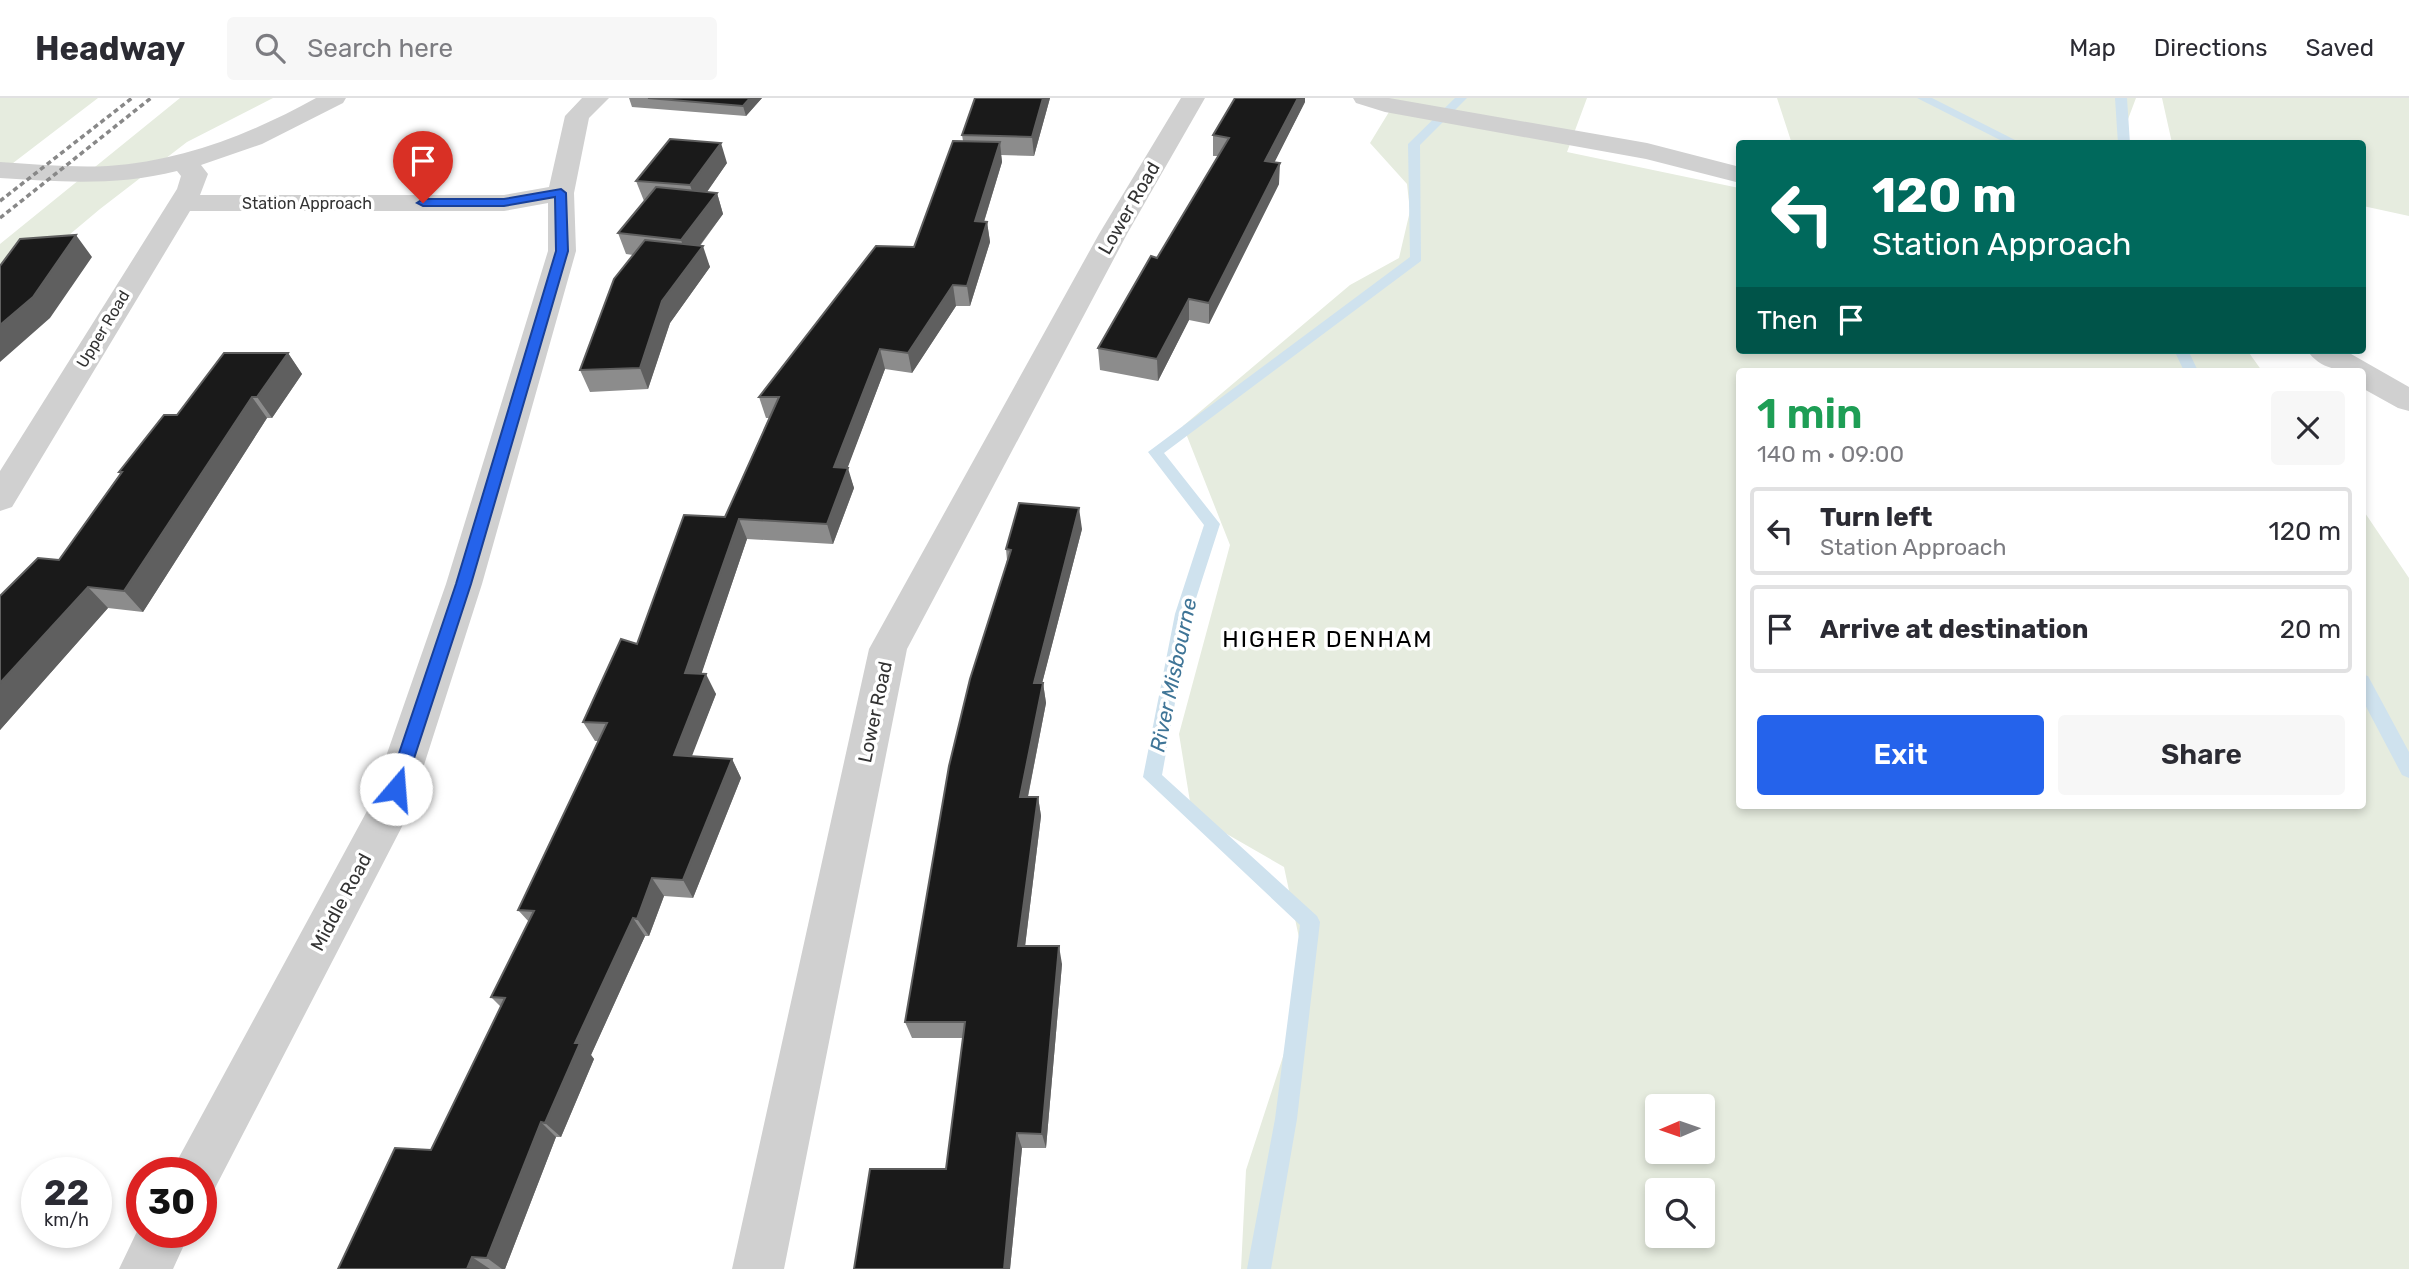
<!DOCTYPE html>
<html lang="en">
<head>
<meta charset="utf-8">
<style>
  body { margin:0; font-family:Rubik,sans-serif; background:#f7f7f7; color:#2b2b33; height:100vh; display:flex; flex-direction:column; font-size:26px; white-space:nowrap }
  * { box-sizing:border-box; margin:0 }
  p { font-size:23px; color:#7c7c81 }
  .icon { flex:none; width:38px; height:38px; fill:none; stroke:currentColor; stroke-width:2; stroke-linecap:round; stroke-linejoin:round }
  .map { position:relative; flex:1; overflow:hidden }
  .side { position:absolute; left:1736px; top:270px; width:630px; height:441px; display:flex; flex-direction:column; background:#fff; border-radius:7px; box-shadow:0 4px 10px #0003 }
  .side>* { flex:none }
  .banner { position:absolute; left:1736px; top:42px; width:630px; height:214px; border-radius:7px; box-shadow:0 4px 10px #0003; background:#00695c; color:#fff; overflow:hidden }
  .needle { width:46px; rotate:268deg }
  .buttons { position:absolute; left:1645px; top:996px; display:grid; gap:14px }
  .buttons a { display:grid; place-items:center; width:70px; height:70px; border-radius:7px; background:#fff; box-shadow:0 4px 10px #0003; font-size:35px }
  .speed { position:absolute; left:21px; top:1059px; display:flex; gap:14px; font-size:35px; font-weight:700; text-align:center }
  .speed>* { display:grid; place-content:center; width:91px; height:91px; border-radius:50%; background:#fff; box-shadow:0 4px 10px #0003; line-height:1 }
  .speed small { font-size:18px; font-weight:400 }
  .speed .limit { border:10px solid #d22; background:#fff; color:#111 }
  .pin { position:absolute; display:grid; place-items:center; width:60px; height:60px; color:#fff; margin:-72px -30px; border-radius:50% 50% 50% 0; rotate:-45deg; box-shadow:0 0 7px #0007 }
  .pin .icon { rotate:45deg }
  .me { position:absolute; width:77px; margin:-38px; rotate:18deg; stroke-linejoin:round; filter:drop-shadow(0 0 5px #0008) }
  .turn { display:flex; align-items:center; gap:24px; height:147px; padding:0 21px; font-size:32px }
  .turn .icon { width:91px; height:91px; stroke-width:2.5 }
  .turn b { display:block; font-size:49px; line-height:60px }
  .then { display:flex; align-items:center; height:66px; padding:0 21px; background:#0003; gap:14px; font-size:26px }
  .round { display:grid; place-items:center; flex:none; width:74px; height:74px; border-radius:7px; background:#f7f7f7 }
  .overview { display:flex; align-items:center; justify-content:space-between; height:119px; padding:0 21px }
  h1 { font-size:42px; font-weight:600; line-height:52px; color:#1e9e55 }
  .cta { display:flex; gap:14px; margin-top:auto; padding:14px 21px }
  .cta a { flex:1; height:80px; border-radius:7px; background:#2563eb; color:#fff; font-size:28px; font-weight:600; line-height:80px; text-align:center }
  .cta a+a { background:#f7f7f7; color:#2b2b33 }
  ul { padding:0; list-style:none }
  li { display:flex; align-items:center; gap:21px; height:88px; margin:0 14px 10px; padding:0 7px; border:4px solid #e1e1e2; border-radius:7px }
  li div { flex:1 }
  li b { display:block; font-size:26px }
  li em { font-style:normal }
  header { display:flex; align-items:center; gap:42px; box-sizing:border-box; height:98px; padding:0 35px; background:#fff; border-bottom:2px solid #e1e1e2 }
  header strong { font-size:33px }
  nav { display:flex; gap:38px; margin-inline-start:auto; font-size:24px }
  .search { width:490px; height:63px; background:#f7f7f7; display:flex; align-items:center; gap:18px; box-sizing:border-box; padding:0 24px; border-radius:7px; color:#7c7c81; font-size:26px }
  .map>svg:first-child { display:block }
</style>
</head>
<body>
<header>
<strong>Headway</strong>
<div class="search"><svg class="icon" aria-label="search" viewBox="0 0 24 24"><circle cx="10" cy="10" r="6"/><path d="M15 15l6 6"/></svg>Search here</div>
<nav><a>Map</a><a>Directions</a><a>Saved</a></nav>
</header>
<div class="map">
<svg width="2409" height="1171" viewBox="0 0 2409 1171">
  <rect width="100%" height="100%" fill="#fff"/>
  <path fill="#e6ecdf" fill-rule="evenodd" d="M0,0H98L0,75Z
    M180,0H273L187,44L100,111L0,195V146Z
    M1363,0H1587L1567,54L1739,90L1740,252H2247L2262,273H1740V707H2362L2363,412L2409,480V1171H1241L1246,1072L1308,882L1284,769L1192,716L1179,636L1230,447L1183,328L1350,187L1399,160L1410,113L1407,86L1370,45L1392,9ZM1657,1008H1703V1054H1657ZM1657,1092H1703V1138H1657Z
    M1777,0H2136L2119,45L1792,46Z
    M2162,0H2409V118L2363,108L2362,46L2172,45Z"/>
  <g fill="none" stroke-linecap="round" stroke-linejoin="round">
    <path fill="#cfe2ee" fill-rule="evenodd" d="M1455,0H1467L1420,47L1421,163L1164,355L1220,426L1191,516L1162,677L1317,818L1320,824L1297,1021L1271,1171H1247L1275,1021L1300,827L1143,679L1175,516L1204,427L1148,354L1410,159L1408,46Z
      M1917,0H1932L2023,46H2008Z
      M2115,0H2127L2130,46H2118Z
      M2174,252H2188L2198,273H2184Z
      M2362,576L2368,578L2409,654V680L2402,677L2362,601Z"/>
    <path fill="#d0d0d0" fill-rule="evenodd" d="M316,0H346L343,5L262,46L201,67L208,76L200,97H504L549,89L565,18L582,0H609L589,20L574,95L576,153L482,486L408,717L214,1092L201,1097V1074H171L367,713L446,486L548,153V105L504,113H190L12,409L0,413V373L177,91L181,78L177,73C118,88 60,84 0,80V64C36,66 72,70 108,68C182,63 251,36 316,0Z
      M1181,0H1205L1127,136L907,551L784,1171H732L869,551L1099,136Z
      M1353,0H1389L1647,45L1740,69V85L1646,61L1385,14L1356,5Z
      M2307,252H2344L2409,289V313L2398,310L2362,290V273C2341,273 2320,272 2307,252Z
      M142,1123V1134H190L173,1171H119Z"/>
    <path stroke="#888" stroke-width="3.5" stroke-dasharray="5 3.5" stroke-linecap="butt" d="M0,103L132,0
      M0,120L151,0"/>
  </g>
  <path fill="#8c8c8c" d="M629,0H762L746,18L632,9Z
    M975,0H1050L1034,58L1001,57L1002,64L984,124H987L990,144L970,208H956L912,275L885,271L847,370L854,390L833,446L747,441L701,576L716,596L691,658L732,661L741,680L693,800L664,798L649,838H645L591,957L594,961L561,1039H556L505,1171H338L431,1052L501,909L491,899L529,824L518,812L599,643H595L583,624L725,419L769,320H766L759,299L914,149L963,43L962,37Z
    M1305,4L1274,64L1279,86L1209,226L1189,222L1158,283L1100,272L1098,250L1157,160L1218,58H1213V37Z
    M727,65L707,94L717,95L723,116L700,148L710,169L670,225L648,291L590,294L580,272L633,157L626,156L618,135L644,103L636,83Z
    M288,255L302,276L272,320H267L143,514L108,510L0,632V498L59,462L120,376L119,374Z
    M1082,431L1042,585H1043L1046,605L1028,699H1038L1041,718L1025,848L1062,866L1046,1050H1022L1010,1171H854L946,1071L963,940H912L905,924L1007,462L1006,451Z"/>
  <path fill="#5f5f5f" d="M750,0H762L746,18L743,8Z
    M1043,0H1050L1034,58L1032,39Z
    M1298,0H1305V4L1265,83V63Z
    M1000,44L1002,64L978,143L975,123Z
    M721,45L727,65L697,108L690,87Z
    M1280,65L1279,86L1209,226V205Z
    M717,95L723,116L688,163L681,142Z
    M987,124L990,144L970,208L967,188Z
    M76,137L92,159L50,220L0,264V227Z
    M703,148L710,169L670,225L648,291L640,270L662,203Z
    M953,187L956,208L912,275L908,255Z
    M1189,201V222L1158,283L1157,261Z
    M880,251L885,271L840,390L834,369Z
    M288,255L302,276L272,320L257,299Z
    M252,299L267,320L143,514L124,493Z
    M848,370L854,390L833,446L827,426Z
    M1079,410L1082,431L1037,605L1034,585Z
    M739,421L747,441L695,595L685,575Z
    M88,489L108,510L0,632V585Z
    M706,576L716,596L685,676L674,657Z
    M1043,585L1046,605L1024,718L1020,699Z
    M732,661L741,680L693,800L683,782Z
    M1038,699L1041,718L1023,865L1018,848Z
    M652,780L664,798L649,838L637,821Z
    M633,820L645,838L591,957L594,961L561,1039L545,1025L575,945Z
    M1059,848L1062,866L1046,1050L1042,1036Z
    M541,1024L556,1039L505,1171H502L487,1160Z
    M1017,1035L1022,1050L1010,1171H1004Z
    M472,1159L490,1171H467Z"/>
  <path fill="#1a1a1a" stroke="#5f5f5f" stroke-width="2" d="M648,0H750L743,8Z
    M975,0H1043L1032,39L962,37Z
    M1235,0H1298L1265,63L1280,65L1209,205L1189,201L1157,261L1098,250L1151,158L1157,160L1229,40L1213,37Z
    M670,41L721,45L690,87L636,83Z
    M953,43L1000,44L975,123L987,124L967,188L953,187L908,255L880,251L834,369L848,370L827,426L739,421L685,575L706,576L674,657L732,661L683,782L652,780L637,821L633,820L575,945H580L545,1025L541,1024L487,1160L472,1159L467,1171H338L395,1050L431,1052L505,900L491,899L534,813L518,812L607,625L583,624L621,541L637,546L684,417L725,419L779,299H759L876,148L914,149Z
    M656,89L717,95L681,142L618,135Z
    M76,137L33,199L0,227V168L20,141Z
    M645,142L703,148L662,203L640,270L580,272L614,181Z
    M224,255H288L257,299H252L124,493L88,489L0,585V498L38,460L59,462L122,374H119L164,317H177Z
    M1019,405L1079,410L1034,585H1043L1020,699H1038L1018,848H1059L1042,1036L1017,1035L1004,1171H854L870,1071H946L965,924H905L949,668L970,581L1011,452L1006,451Z"/>
  <path fill="#2563eb" stroke="#184099" stroke-width="2" d="M561,91L566,95L568,153L471,486L404,691L402,696H390L387,691L456,486L556,153L555,99L504,108H423L417,105L423,101H504Z"/>
  <g text-anchor="middle" dominant-baseline="central" stroke-width="7" stroke-linejoin="round" paint-order="stroke">
    <g font-size="16" fill="#333" stroke="#fff">
      <text x="307" y="105">Station Approach</text>
      <text transform="translate(103 231) rotate(-59)">Upper Road</text>
    </g>
    <g font-size="19" fill="#333" stroke="#fff">
      <text transform="translate(1129 110) rotate(-60)">Lower Road</text>
      <text transform="translate(875 614) rotate(-78)">Lower Road</text>
      <text transform="translate(341 804) rotate(-62)">Middle Road</text>
    </g>
    <g font-size="21" font-style="italic" fill="#3f7597" stroke="#fff">
      <text transform="translate(1173 577) rotate(-78)">River Misbourne</text>
    </g>
    <g font-size="23" letter-spacing="2" fill="#000" stroke="#fff">
      <text x="1328" y="541">HIGHER DENHAM</text>
    </g>
  </g>
</svg>
<div class="buttons">
<a><svg class="needle" viewBox="-14 -14 28 28"><path d="M0-13l5 13h-10z" fill="#e53935"/><path d="M0 13l5-13h-10z" fill="#7c7c81"/></svg></a>
<a><svg class="icon" aria-label="search" viewBox="0 0 24 24"><circle cx="10" cy="10" r="6"/><path d="M15 15l6 6"/></svg></a>
</div>
<div class="speed"><div>22<small>km/h</small></div><div class="limit">30</div></div>
<div class="pin" style="left:423px;top:105px;background:#d93025"><svg class="icon" aria-label="arrive" viewBox="0 0 24 24"><path d="M6 21V4h12l-3 4 3 4H6"/></svg></div>
<svg class="me" style="left:396px;top:691px" viewBox="-20 -20 40 40"><circle r="19" fill="#fff"/><path d="M0-13L10 11 0 6-10 11z" fill="#2563eb"/></svg>
<div class="banner">
<div class="turn"><svg class="icon" aria-label="left" viewBox="0 0 24 24"><path d="M17 20v-9H6M10 6l-5 5 5 5"/></svg><div><b>120 m</b>Station Approach</div></div>
<div class="then">Then<svg class="icon" aria-label="arrive" viewBox="0 0 24 24"><path d="M6 21V4h12l-3 4 3 4H6"/></svg></div>
</div>
<section class="side">
<div class="overview"><div><h1>1 min</h1><p>140 m · 09:00</p></div><a class="round"><svg class="icon" aria-label="close" viewBox="0 0 24 24"><path d="M6 6l12 12M18 6L6 18"/></svg></a></div>
<ul>
<li><svg class="icon" aria-label="left" viewBox="0 0 24 24"><path d="M17 20v-9H6M10 6l-5 5 5 5"/></svg><div><b>Turn left</b><p>Station Approach</p></div><em>120 m</em></li>
<li><svg class="icon" aria-label="arrive" viewBox="0 0 24 24"><path d="M6 21V4h12l-3 4 3 4H6"/></svg><div><b>Arrive at destination</b></div><em>20 m</em></li>
</ul>
<div class="cta"><a>Exit</a><a>Share</a></div>
</section>
</div>
</body>
</html>
